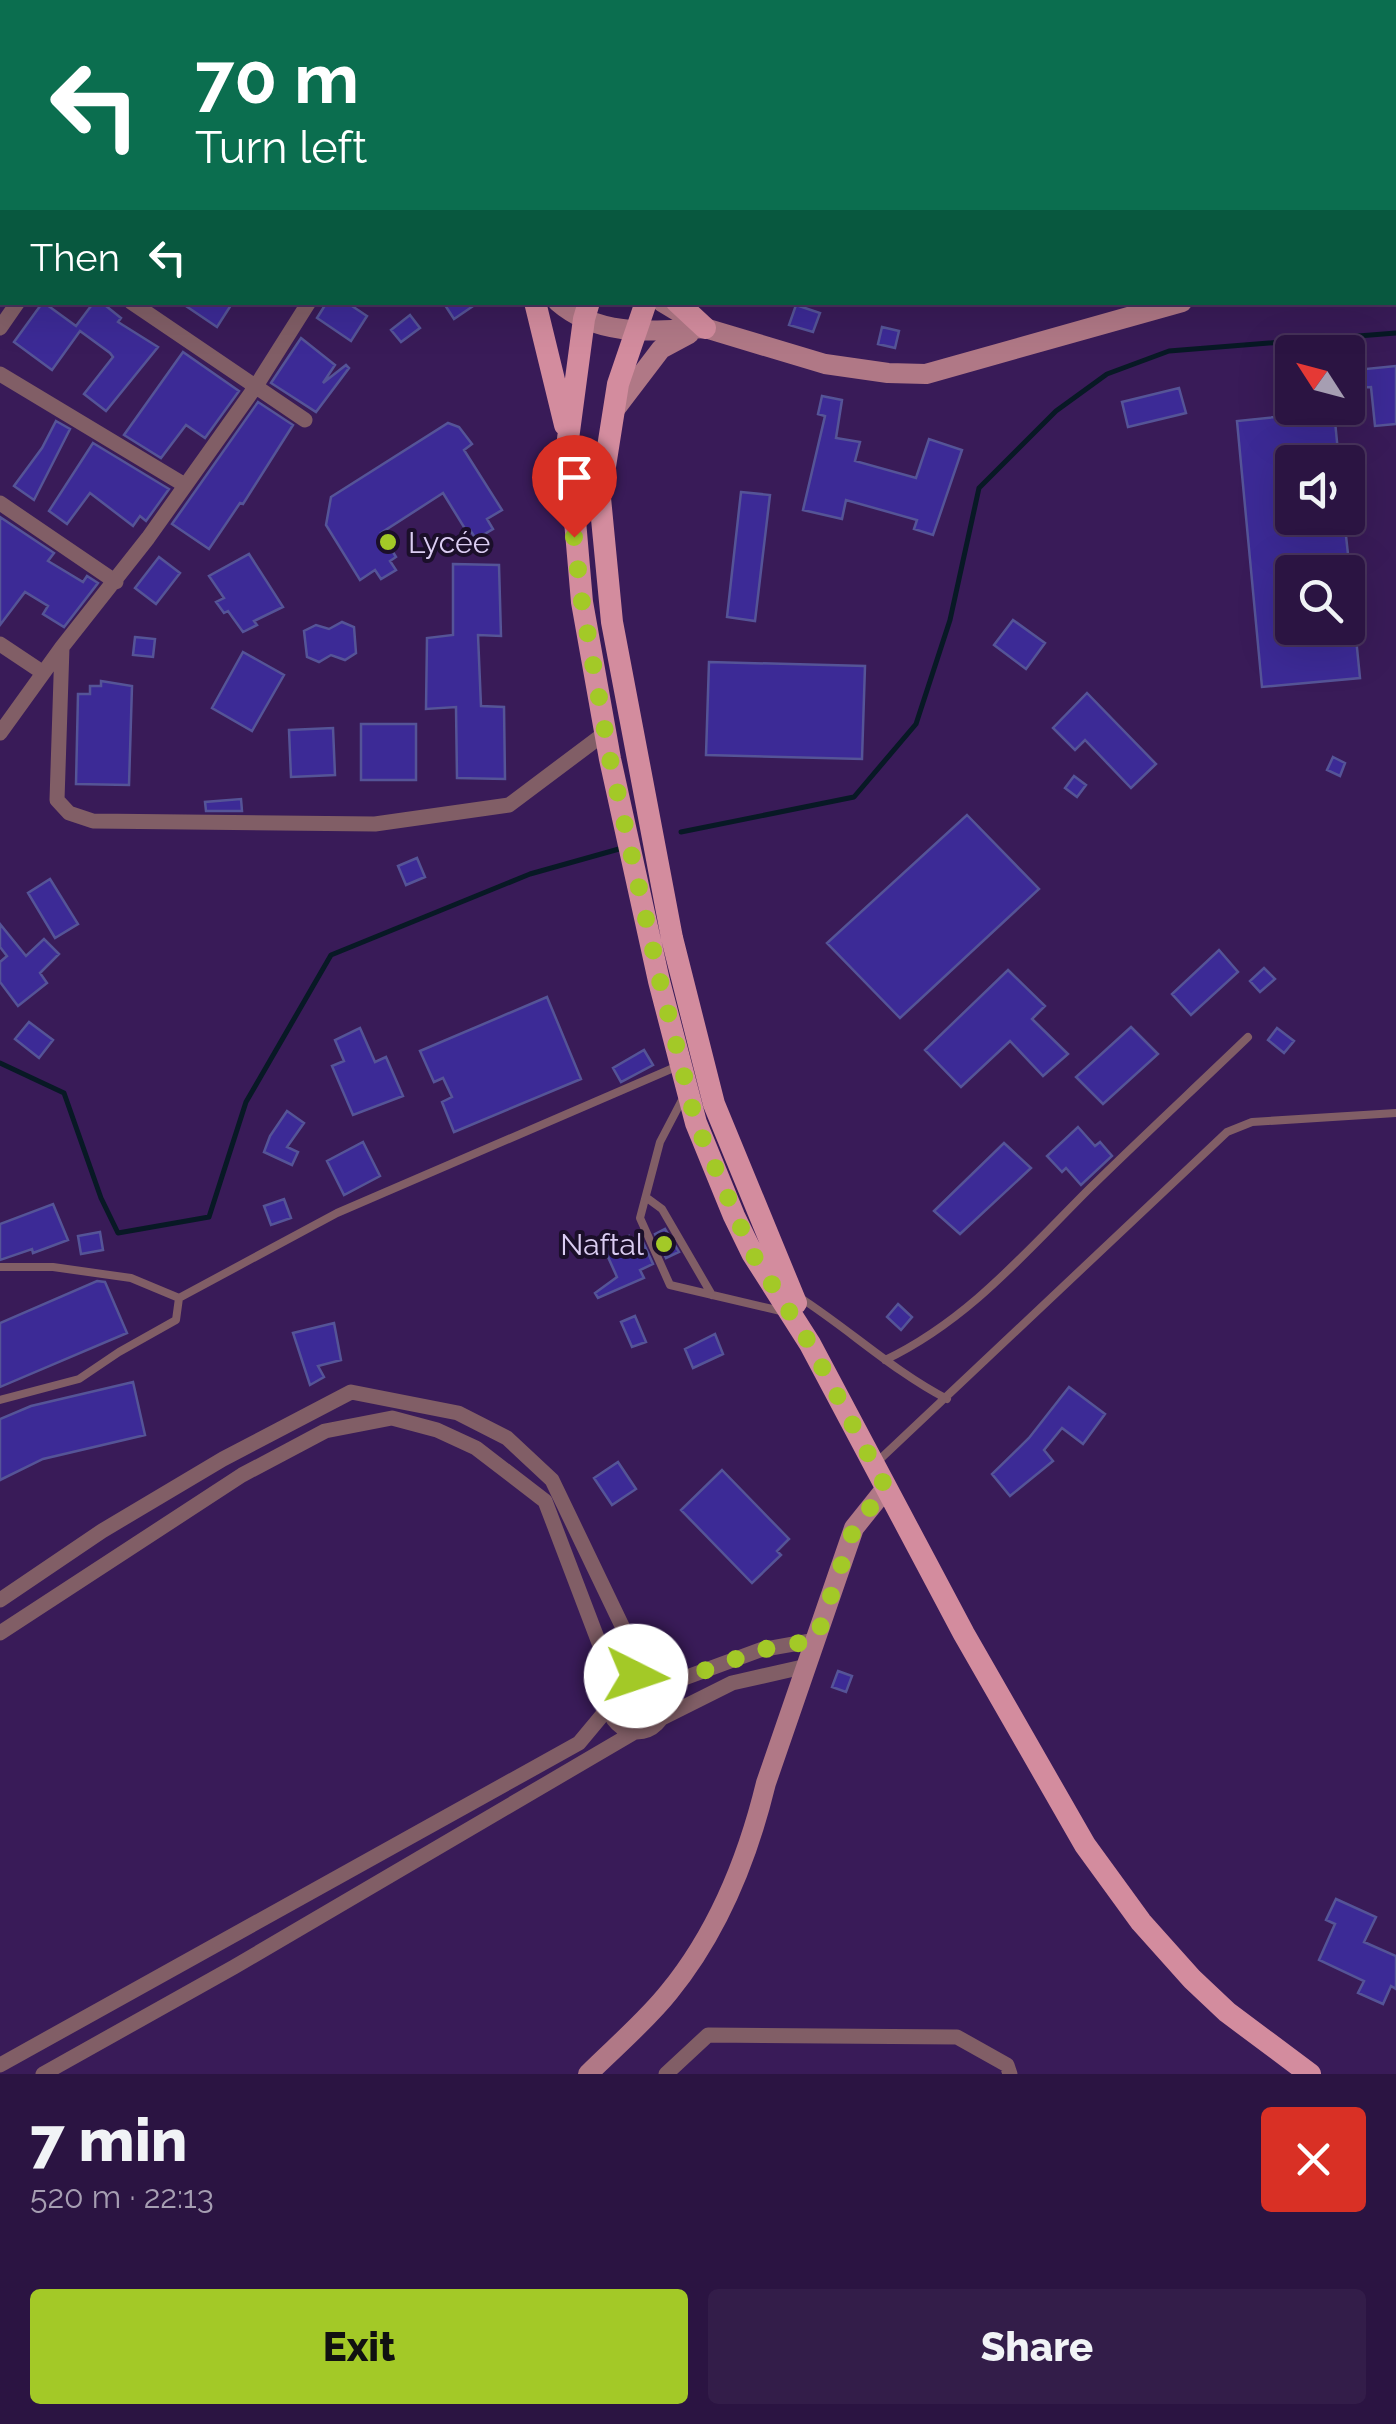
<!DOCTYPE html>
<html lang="en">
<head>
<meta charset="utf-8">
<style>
  body { margin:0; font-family:Raleway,sans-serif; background:#331d49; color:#f1f3f6; height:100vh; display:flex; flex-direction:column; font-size:38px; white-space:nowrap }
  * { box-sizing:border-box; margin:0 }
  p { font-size:32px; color:#a69eb2 }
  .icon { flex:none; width:55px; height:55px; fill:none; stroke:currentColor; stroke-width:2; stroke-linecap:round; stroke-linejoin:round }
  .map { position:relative; height:2074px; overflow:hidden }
  .drawer { display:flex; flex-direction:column; background:#2b1442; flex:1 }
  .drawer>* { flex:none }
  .banner { position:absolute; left:0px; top:0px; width:1398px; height:305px; box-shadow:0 10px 40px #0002,0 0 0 2px #47335b; background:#0b6e4f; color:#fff; overflow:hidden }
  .needle { width:65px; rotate:306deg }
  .tools { position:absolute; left:1275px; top:335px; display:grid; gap:20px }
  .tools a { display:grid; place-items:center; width:90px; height:90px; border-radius:10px; background:#2b1442; box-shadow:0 10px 40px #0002,0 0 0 2px #47335b; font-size:50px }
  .pin { position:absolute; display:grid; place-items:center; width:85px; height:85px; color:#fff; margin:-102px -42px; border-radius:50% 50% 50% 0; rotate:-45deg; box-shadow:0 0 10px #0007 }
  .pin .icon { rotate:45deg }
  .me { position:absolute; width:110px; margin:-55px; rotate:94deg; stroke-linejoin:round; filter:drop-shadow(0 0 8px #0008) }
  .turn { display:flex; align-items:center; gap:35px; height:210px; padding:0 30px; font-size:45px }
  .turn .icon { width:130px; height:130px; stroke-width:2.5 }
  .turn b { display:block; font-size:70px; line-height:85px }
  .then { display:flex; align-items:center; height:95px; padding:0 30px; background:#0003; gap:20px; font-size:38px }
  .round { display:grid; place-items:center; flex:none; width:105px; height:105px; border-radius:10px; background:#331d49 }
  .overview { display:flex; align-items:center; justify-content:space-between; height:170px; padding:0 30px }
  h1 { font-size:60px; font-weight:800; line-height:75px }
  .action { display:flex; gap:20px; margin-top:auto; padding:20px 30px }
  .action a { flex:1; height:115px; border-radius:10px; background:#a3c927; color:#111; font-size:40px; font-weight:800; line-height:115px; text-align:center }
  .action a+a { background:#331d49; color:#f1f3f6 }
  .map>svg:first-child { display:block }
</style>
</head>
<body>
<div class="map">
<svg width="1396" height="2074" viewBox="0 0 1396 2074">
  <rect width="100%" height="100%" fill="#391b58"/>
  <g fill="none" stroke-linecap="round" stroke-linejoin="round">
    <path stroke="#081925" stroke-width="5" d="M681,832L854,797L916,724L950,620L979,488L1056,411L1107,374L1169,351L1396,333
      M0,1063L64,1093L101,1198L118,1233L209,1217L246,1102L331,955L530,874L619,849"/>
  </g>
  <path fill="#3c2a96" stroke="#555497" stroke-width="2.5" d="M43,302L76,326L94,302H101L121,318L118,322L158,347L106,411L84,394L113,357L110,353L80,331L52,370L14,342Z
    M180,302H233L217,327Z
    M327,302H346L367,316L351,341L317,318Z
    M443,302H479L454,319Z
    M796,305L820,313L813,332L789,325Z
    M410,315L420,328L401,342L391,330Z
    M882,327L899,331L895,348L878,344Z
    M301,338L335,365L323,383L346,365L349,368L316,412L271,383Z
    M183,352L239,391L205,438L186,425L161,458L124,435Z
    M1396,366V424L1375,426L1371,387L1357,388L1355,370Z
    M1179,388L1186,413L1128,427L1122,402Z
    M822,396L842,400L836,438L860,442L855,461L916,478L929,439L962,450L933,535L914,529L917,520L846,500L842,519L803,510L825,416L818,414Z
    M258,402L293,425L243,504L240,503L209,549L172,524Z
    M1334,411L1339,462H1292V518H1344L1350,572H1292V628H1355L1360,678L1262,687L1237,421Z
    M56,421L70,429L34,500L14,486L42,448Z
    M448,423L459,427L472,444L464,450L502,510L487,519L493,529L476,539L470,530L467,532L443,493L381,533L396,557L390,561L396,570L381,579L375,570L360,580L326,525L331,497Z
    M93,443L169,489L146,521L140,516L133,526L90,493L67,524L49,511Z
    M741,492L770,495L755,621L727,617Z
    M0,517L54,553L48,561L83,582L87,576L98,583L64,627L43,614L48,606L25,592L0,625Z
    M249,554L283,607L254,621L257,625L243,632L228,611L224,613L216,602L224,598L209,576Z
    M159,557L180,573L156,604L135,588Z
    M453,564L499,565L501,636L478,635L481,706L504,707L505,779L457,778L456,707L426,709L427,638L453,635Z
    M1013,620L1045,643L1026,669L994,645Z
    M342,622L354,627L356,653L345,660L331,655L319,662L307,657L304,631L316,625L329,629Z
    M135,637L155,639L153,657L133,655Z
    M243,652L284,675L252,731L212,708Z
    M709,662L865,666L862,759L706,755Z
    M101,681L132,686L129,785L76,784L78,694H90V686H101Z
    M1087,693L1156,764L1131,788L1085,740L1075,750L1053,728Z
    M361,724H416V780H361Z
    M333,728L335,775L291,777L289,730Z
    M1333,757L1345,763L1340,776L1327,770Z
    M1074,776L1086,785L1077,797L1065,788Z
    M241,799L242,811H206L205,802Z
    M967,815L1039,889L900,1018L827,943Z
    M417,858L425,877L406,885L398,866Z
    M50,879L78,924L55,938L28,893Z
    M0,924L26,956L44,939L59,954L40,973L47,983L18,1006L0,982V962L7,956L0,947Z
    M1219,950L1238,972L1191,1015L1172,994Z
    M1264,968L1275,979L1260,992L1250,981Z
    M1008,970L1045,1006L1032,1019L1068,1054L1043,1076L1010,1041L961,1087L925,1050Z
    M547,997L581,1079L454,1132L442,1102L452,1097L443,1078L434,1082L420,1051Z
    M29,1022L53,1040L39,1058L15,1039Z
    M1131,1027L1158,1054L1103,1104L1076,1077Z
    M360,1028L375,1062L386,1057L403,1096L353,1115L332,1066L344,1061L335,1040Z
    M1277,1028L1294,1041L1284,1053L1268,1040Z
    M644,1050L653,1065L621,1082L613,1068Z
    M287,1111L304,1123L287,1147L298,1152L292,1165L264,1152L270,1136Z
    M1078,1127L1095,1146L1100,1142L1112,1156L1081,1185L1066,1168L1062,1172L1047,1156Z
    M363,1142L380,1176L344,1195L327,1161Z
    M1004,1143L1031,1168L960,1234L934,1211Z
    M284,1199L291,1218L271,1225L264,1206Z
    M53,1204L68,1240L33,1253L32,1249L0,1260V1224Z
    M665,1229L679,1252L666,1258L655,1234Z
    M100,1232L103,1250L81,1254L78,1236Z
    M629,1236L633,1244L642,1240L653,1264L640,1270L644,1278L598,1298L595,1293L617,1277L604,1248Z
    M97,1281L105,1282L127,1333L0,1387V1323Z
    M898,1304L912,1317L901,1330L887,1317Z
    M635,1316L646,1342L632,1347L621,1322Z
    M334,1323L341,1360L318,1366L324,1377L310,1385L293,1333Z
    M715,1334L723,1354L693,1368L685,1349Z
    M133,1382L145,1435L43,1459L0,1480V1419L31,1406Z
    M1069,1387L1105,1414L1083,1444L1062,1428L1044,1450L1053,1461L1010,1496L992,1474L1029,1438Z
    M618,1462L636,1489L612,1505L594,1478Z
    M722,1470L789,1539L777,1551L781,1555L752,1583L681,1510Z
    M838,1671L852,1676L846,1692L832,1687Z
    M1336,1899L1376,1917L1364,1942L1396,1956V1989L1391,1986L1383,2004L1358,1993L1364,1981L1319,1960L1335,1924L1326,1920Z"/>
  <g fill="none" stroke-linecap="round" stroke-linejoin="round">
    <path stroke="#815e66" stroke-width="8" d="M1255,2L1256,0
      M1395,268H1396
      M683,1098L660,1142L640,1218L670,1285L781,1311
      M647,1198L662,1209L712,1295
      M0,1267H53L131,1278L179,1298
      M799,1297C849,1329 893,1371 947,1399
      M179,1298L337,1213L678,1066
      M885,1360C967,1321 1025,1253 1088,1190C1141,1138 1195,1088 1248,1037
      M0,1400L79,1379L119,1352L176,1320L179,1298
      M877,1462L1227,1132L1252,1122L1396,1113"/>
    <path stroke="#815e66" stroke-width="15" d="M323,0L346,2
      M390,0L391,2
      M461,0V2
      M272,2V0
      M0,70L2,71
      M0,218L2,217
      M131,302L305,420
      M309,302L256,386L148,538L62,647L57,800L69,813L93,821L375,824L509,805L605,733
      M0,328L18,302
      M0,374L183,484
      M0,503L116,582
      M0,644L42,672
      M0,733L62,647
      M0,1600L102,1531L223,1459L351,1392L458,1413L507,1438L552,1480L624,1630L636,1676
      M0,1633L242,1475L325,1431L392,1418L437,1430L476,1448L545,1501L604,1656L619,1683
      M609 1704a28 28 0 1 1 56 0a28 28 0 1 1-56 0Z
      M660,1687L760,1650L816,1640
      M662,1718L732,1683L807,1666
      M0,2065L579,1743L609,1707
      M43,2074L234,1967L633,1733
      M666,2074L708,2035L957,2037L1007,2065L1010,2074"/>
    <path stroke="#b07886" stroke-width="20" d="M482,0L483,2
      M502,0V2
      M1395,230L1396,228
      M558,302C599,338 655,331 705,328
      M662,302L705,328L825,364L888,373L926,374L1182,302
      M613,412L661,349L689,334
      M588,2074C615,2047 646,2021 669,1992C718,1932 748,1857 766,1783L854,1528L886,1488"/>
    <path stroke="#d38c9e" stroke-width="22" d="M774,2L777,0
      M813,2L815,0
      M535,302L565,425
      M589,302L584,319L568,439L582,602L610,759L659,981L696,1123L734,1216L752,1253L810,1344L964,1634L1085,1845L1141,1922L1192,1979L1227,2012L1310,2074
      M646,302L618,384L600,498L612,622L672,938L714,1104L796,1303
      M677,302L705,328"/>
  </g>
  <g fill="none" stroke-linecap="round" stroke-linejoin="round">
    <path stroke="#a3c927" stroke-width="18" stroke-dasharray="0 32.4" d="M574,537L582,602L610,759L660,981L696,1123L752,1253L810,1344L886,1488L854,1528L816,1640L760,1650L660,1687L645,1677L636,1676"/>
  </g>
  <g fill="#a3c927" stroke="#1b0f2a" stroke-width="4">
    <circle cx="388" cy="542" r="10"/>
    <circle cx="664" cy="1244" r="10"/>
  </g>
  <g text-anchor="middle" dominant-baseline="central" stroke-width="8" stroke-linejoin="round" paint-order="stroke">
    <g font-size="30" fill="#dbcdf2" stroke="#1b0f2a" text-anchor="start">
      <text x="408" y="542">Lycée</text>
      <text x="644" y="1244" text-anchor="end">Naftal</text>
    </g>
  </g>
</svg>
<div class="tools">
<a><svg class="needle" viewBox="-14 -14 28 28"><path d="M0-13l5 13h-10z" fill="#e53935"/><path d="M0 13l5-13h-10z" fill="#a69eb2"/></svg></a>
<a><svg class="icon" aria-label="sound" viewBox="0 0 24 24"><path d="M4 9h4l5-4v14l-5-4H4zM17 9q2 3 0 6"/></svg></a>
<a><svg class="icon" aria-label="search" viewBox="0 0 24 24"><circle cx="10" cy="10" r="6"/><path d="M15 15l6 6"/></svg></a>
</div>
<div class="pin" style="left:574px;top:537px;background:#d93025"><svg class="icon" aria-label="arrive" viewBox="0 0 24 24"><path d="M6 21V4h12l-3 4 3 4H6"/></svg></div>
<svg class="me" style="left:636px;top:1676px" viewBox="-20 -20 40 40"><circle r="19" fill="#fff"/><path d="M0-13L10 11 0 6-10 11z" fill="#a3c927"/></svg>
<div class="banner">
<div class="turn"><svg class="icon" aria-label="left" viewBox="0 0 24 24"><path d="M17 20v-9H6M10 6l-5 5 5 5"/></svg><div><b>70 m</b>Turn left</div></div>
<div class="then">Then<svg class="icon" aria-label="left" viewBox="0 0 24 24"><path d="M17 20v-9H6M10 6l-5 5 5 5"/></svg></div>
</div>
</div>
<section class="drawer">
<div class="overview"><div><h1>7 min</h1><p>520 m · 22:13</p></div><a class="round" style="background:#d93025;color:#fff"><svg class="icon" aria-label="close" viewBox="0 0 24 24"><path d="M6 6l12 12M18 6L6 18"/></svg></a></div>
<div class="action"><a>Exit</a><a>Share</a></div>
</section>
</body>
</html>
